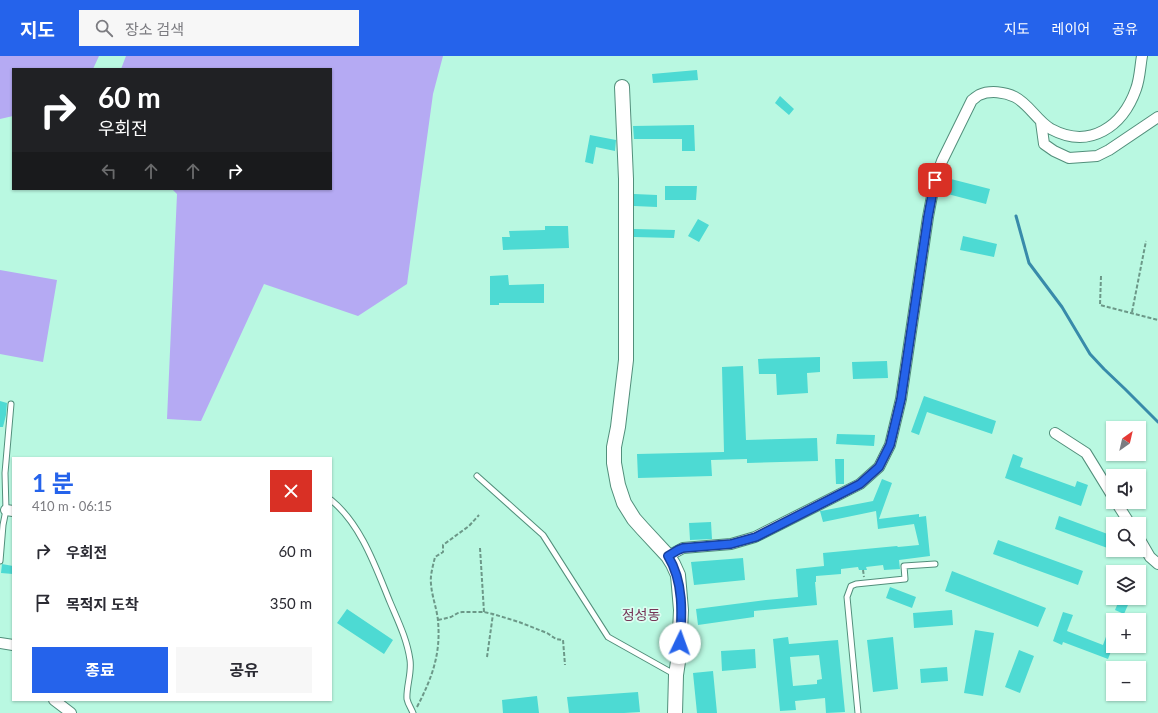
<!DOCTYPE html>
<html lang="ko">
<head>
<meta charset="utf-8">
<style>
  body { margin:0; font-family:Lato,"Noto Sans KR",sans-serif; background:#f7f7f7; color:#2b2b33; height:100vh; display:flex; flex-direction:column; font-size:15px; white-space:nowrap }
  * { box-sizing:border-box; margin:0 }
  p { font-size:13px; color:#7c7c81 }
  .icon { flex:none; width:22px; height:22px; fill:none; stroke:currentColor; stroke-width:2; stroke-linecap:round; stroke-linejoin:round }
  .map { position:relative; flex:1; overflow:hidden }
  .details { position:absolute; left:12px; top:401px; width:320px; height:244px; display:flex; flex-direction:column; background:#fff; border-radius:0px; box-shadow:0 1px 3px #0004 }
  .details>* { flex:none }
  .hud { position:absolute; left:12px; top:12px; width:320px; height:122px; border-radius:0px; box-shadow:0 1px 3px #0004; background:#202124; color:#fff; overflow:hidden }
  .needle { width:26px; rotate:34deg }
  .buttons { position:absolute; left:1106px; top:365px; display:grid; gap:8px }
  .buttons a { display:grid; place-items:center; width:40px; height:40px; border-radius:0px; background:#fff; box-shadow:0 1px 3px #0004; font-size:20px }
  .pin { position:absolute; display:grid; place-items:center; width:34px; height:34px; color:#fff; margin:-17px; border-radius:8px; box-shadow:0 2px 6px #0006 }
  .me { position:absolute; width:44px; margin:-22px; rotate:3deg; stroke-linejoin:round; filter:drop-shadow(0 0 3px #0008) }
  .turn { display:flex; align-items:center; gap:14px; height:84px; padding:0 20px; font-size:18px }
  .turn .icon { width:52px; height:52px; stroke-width:2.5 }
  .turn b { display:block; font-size:28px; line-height:34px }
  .lanes { display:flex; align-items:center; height:38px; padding:0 20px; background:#0003; justify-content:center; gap:20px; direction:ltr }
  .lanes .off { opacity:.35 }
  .round { display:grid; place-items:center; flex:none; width:42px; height:42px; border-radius:0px; background:#f7f7f7 }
  .overview { display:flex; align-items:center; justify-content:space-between; height:68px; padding:0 20px }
  h1 { font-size:24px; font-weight:700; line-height:30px; color:#2563eb }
  .primary-button { display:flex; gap:8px; margin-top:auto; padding:8px 20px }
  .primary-button a { flex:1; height:46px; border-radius:0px; background:#2563eb; color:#fff; font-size:16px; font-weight:700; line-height:46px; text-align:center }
  .primary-button a+a { background:#f7f7f7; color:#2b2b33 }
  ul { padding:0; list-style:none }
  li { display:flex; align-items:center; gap:12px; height:52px; padding:0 20px }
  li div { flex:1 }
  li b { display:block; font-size:15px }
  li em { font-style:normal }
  header { display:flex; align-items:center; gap:24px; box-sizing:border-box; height:56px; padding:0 20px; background:#2563eb; color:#fff }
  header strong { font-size:19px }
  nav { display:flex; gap:22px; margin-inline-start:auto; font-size:14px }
  .search { width:280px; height:36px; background:#f7f7f7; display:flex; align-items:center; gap:10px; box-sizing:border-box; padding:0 14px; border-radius:0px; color:#7c7c81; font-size:15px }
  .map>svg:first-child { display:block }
</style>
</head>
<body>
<header>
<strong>지도</strong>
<div class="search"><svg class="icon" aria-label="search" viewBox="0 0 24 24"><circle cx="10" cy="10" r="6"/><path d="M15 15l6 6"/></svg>장소 검색</div>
<nav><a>지도</a><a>레이어</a><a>공유</a></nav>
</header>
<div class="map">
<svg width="1158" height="657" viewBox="0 0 1158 657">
  <rect width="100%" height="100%" fill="#b9f8e1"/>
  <path fill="#b5aaf3" d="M0,0H99L93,13H13V60L0,63Z
    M126,0H443L433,38L407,228L358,260L264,228L201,365L167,363L177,138L172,133H331V13H121Z
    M0,214L57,224L43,306L0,298Z"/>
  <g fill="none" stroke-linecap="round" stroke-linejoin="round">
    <path stroke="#388baa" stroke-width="3" d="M1016,160L1029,207L1062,251L1090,298L1104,313L1125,333L1158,366"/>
  </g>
  <path fill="#4ddad3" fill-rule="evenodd" d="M697,14L698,24L653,27L652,18Z
    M780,40L794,53L789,59L775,47Z
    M694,69L695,95H682V83H634L633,70Z
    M590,79L616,84L615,95L596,91L593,108L585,106Z
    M943,121L990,133L986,148L940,136Z
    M665,130H697L696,144H665Z
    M634,138L657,139V151L634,150Z
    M698,163L709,169L699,186L688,180Z
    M545,170H568L569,192L503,194L502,181H510L509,175L545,174Z
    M634,173L675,174L674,182L634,181Z
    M963,180L997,188L994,201L960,194Z
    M508,219L509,229L544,228V247H499V249H490V220Z
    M820,301V316L807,317L808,337L777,339L776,318H759L758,303Z
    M887,305L888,322L853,323L852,306Z
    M743,310L746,384L817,382L818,405L747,407V403L711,404L712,420L638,422L637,398L724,396L722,311Z
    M924,340L996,365L992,378L927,356L919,379L911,376Z
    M0,345L7,347L6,359L3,371H0Z
    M837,378L875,379L874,390L836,388Z
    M1013,398L1023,402L1020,411L1075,431L1077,425L1088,429L1081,450L1005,422Z
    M835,403H844V428H836Z
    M882,423L892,427L879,463L919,458V461L926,460L930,500L899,504L900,513L884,514L883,509L866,511L867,514H859L858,511L841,513V518L816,520V526H815L817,549L754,555V561L698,569L696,553L766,544L798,541L796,513L824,510L823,497L897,490L898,491L919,489L914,468L878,473L876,455L823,466L820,455H821L873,445Z
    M1059,460L1113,480V494L1055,473Z
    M711,466L712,483L690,484L689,467Z
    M998,484L1083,515L1078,529L993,498Z
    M743,502L745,524L694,529L691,506Z
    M2,508L13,510V518L1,517Z
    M952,515L1046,552L1038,571L945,535Z
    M890,531L916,541L912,552L886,542Z
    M1120,542H1131L1124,558L1115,554Z
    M347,553L393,584L384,598L337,567Z
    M952,554L953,569L914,572L913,557Z
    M1063,556L1073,559L1067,575L1103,589L1112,564H1113V590L1108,603L1063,586L1062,589L1053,585Z
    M975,574L994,577L983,640L964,637Z
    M788,581L789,588L838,584L845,656L826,657L825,642L795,645L796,654L780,655L773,583ZM819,599L822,623L817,624V628L793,630L790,601Z
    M893,581L898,633L873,636L867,584Z
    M755,593L756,612L722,615L721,595Z
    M1019,594L1034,600L1020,637L1005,631Z
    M947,611L948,625L921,627L920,613Z
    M713,615L717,657H697L693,617Z
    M638,636L640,656L624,657H569L567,641Z
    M537,640L539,657H503L502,644Z"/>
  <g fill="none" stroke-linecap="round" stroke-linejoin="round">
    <g stroke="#528f7b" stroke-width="7">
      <path id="lane" d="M477,420L543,479L608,581L674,618
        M331,444C361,468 376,512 390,546C398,565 407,583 410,604C412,617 406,631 407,643C408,648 411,652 413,657
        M0,505L3,469L6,454L5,417L11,348
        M858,657L847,541L851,530L856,528L905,523L904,510L935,508"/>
    </g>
    <g stroke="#528f7b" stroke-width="12">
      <path id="street" d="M1041,66L1044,88L1054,95L1069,102L1097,100L1109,94L1158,61
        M1055,377L1086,397L1113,441
        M1116,446L1130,468
        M6,454L13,455
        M1139,482L1150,501L1158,508
        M668,500L683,492L731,488L755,481L860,428L879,411L890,389L901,343L928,161L935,124L942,105L972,44C974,43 977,40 979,39C990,34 1005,36 1015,41C1029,48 1037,65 1051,73C1090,94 1123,70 1136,33C1140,22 1140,11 1142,0
        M0,587L13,589
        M54,644L71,657"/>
    </g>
    <g stroke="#528f7b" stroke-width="16">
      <path id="secondary" d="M622,31L626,123V304L618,371L614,391V407L618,429L624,447L634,463L642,472L668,500L673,508L678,519L681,554L679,599L676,619L675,657"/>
    </g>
    <path stroke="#6c9888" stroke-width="2" stroke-dasharray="4 2" stroke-linecap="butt" d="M1101,220L1100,249L1158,264
      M1132,256L1146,185
      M480,492L484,556
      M863,514L864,521
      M438,564L451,561L458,557L462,556H484L493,558L519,566L547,577L556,583L563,584L565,609
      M487,601L493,558
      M417,651C432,622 441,598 438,565C437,553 432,541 431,528C430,519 433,510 435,501L443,496V489L469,470L479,459"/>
    <use href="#lane" stroke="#fff" stroke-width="5"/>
    <use href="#street" stroke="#fff" stroke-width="10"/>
    <use href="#secondary" stroke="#fff" stroke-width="14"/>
  </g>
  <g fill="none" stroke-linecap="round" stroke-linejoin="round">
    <g stroke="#184099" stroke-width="10">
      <path id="route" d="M680,587C682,558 684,526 668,500L678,494L683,492L731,488L756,481L860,428L879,411L890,389L901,343L928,161L935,124"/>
    </g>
    <use href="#route" stroke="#2563eb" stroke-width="7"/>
  </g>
  <g text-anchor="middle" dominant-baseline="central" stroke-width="3.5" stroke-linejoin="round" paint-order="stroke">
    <g font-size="14" fill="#763556" stroke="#dafff1">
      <text x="641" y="558">정성동</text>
    </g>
  </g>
</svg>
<div class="buttons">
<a><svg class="needle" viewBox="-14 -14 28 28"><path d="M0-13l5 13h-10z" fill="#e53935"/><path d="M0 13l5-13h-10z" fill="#7c7c81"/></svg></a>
<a><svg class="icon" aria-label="sound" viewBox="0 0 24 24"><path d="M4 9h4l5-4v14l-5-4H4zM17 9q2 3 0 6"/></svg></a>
<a><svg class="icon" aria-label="search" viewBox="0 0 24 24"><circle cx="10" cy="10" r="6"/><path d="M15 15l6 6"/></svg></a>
<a><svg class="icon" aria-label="layers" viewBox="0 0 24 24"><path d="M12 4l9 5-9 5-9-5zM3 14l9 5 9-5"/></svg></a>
<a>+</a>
<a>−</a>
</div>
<div class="pin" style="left:935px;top:124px;background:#d93025"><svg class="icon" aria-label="arrive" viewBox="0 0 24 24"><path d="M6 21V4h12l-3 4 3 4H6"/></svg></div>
<svg class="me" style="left:680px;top:587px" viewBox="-20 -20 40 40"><circle r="19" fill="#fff"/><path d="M0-13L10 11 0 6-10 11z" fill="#2563eb"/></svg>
<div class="hud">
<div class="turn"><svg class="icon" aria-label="right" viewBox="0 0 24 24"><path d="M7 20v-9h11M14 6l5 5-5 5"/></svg><div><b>60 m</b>우회전</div></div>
<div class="lanes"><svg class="icon off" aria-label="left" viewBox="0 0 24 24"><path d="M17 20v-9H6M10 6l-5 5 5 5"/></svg><svg class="icon off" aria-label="ahead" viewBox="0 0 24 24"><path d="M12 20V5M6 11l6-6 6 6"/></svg><svg class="icon off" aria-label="ahead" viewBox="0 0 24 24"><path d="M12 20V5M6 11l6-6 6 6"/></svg><svg class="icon" aria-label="right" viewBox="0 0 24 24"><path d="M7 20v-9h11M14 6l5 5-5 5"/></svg></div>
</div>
<section class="details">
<div class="overview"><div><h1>1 분</h1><p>410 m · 06:15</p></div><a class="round" style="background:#d93025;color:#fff"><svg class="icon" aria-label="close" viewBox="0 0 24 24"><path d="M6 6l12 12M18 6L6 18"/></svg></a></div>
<ul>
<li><svg class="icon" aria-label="right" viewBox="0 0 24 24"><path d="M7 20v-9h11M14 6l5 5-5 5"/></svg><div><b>우회전</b></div><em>60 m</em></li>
<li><svg class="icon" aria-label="arrive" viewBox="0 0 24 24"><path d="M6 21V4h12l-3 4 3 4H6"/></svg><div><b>목적지 도착</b></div><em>350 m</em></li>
</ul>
<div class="primary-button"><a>종료</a><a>공유</a></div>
</section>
</div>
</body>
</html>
